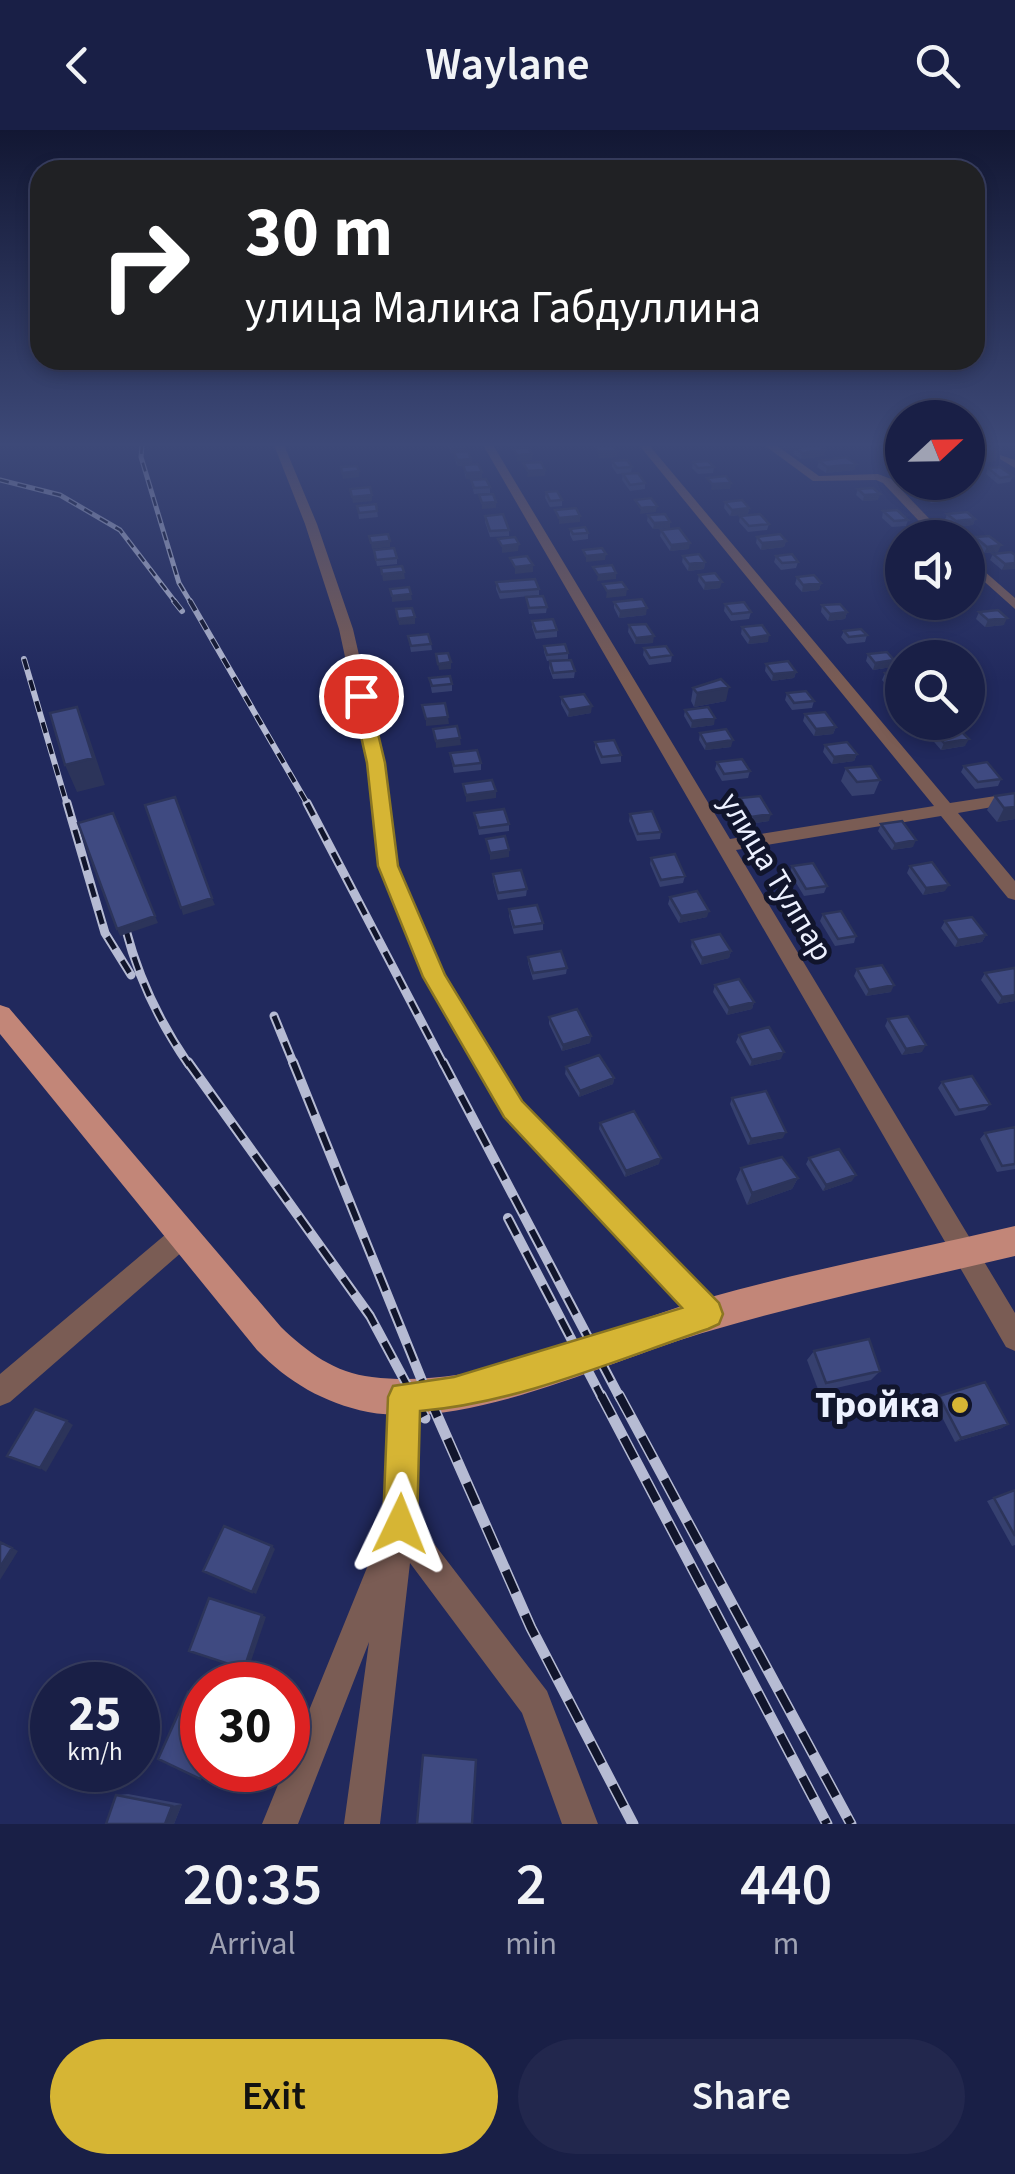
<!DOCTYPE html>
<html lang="en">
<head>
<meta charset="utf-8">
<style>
  body { margin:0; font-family:"Source Sans 3",sans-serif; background:#22274d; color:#f1f3f6; height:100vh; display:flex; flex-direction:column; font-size:38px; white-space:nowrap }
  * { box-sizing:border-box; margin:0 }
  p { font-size:32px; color:#9fa2b3 }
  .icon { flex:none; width:55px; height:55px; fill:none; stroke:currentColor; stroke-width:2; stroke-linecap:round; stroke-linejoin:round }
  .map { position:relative; height:1694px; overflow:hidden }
  .details { display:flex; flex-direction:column; background:#191f46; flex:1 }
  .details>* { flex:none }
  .hud { position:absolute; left:30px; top:30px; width:955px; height:210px; border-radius:30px; box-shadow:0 5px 15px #0003,0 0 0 2px #373d5f; background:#202124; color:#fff; overflow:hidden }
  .needle { width:65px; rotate:68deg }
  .tools { position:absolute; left:885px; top:270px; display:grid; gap:20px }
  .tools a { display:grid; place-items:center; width:100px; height:100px; border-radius:50%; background:#191f46; box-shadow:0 5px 15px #0003,0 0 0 2px #373d5f; font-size:50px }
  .speed { position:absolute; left:30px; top:1532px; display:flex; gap:20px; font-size:50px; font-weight:700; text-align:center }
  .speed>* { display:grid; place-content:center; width:130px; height:130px; border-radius:50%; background:#191f46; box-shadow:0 5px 15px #0003,0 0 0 2px #373d5f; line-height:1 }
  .speed small { font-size:25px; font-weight:400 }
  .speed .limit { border:15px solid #d22; background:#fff; color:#111 }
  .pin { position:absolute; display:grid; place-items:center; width:85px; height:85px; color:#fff; margin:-42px; border:5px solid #fff; border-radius:50%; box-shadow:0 2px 10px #0007 }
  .me { position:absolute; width:110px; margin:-55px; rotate:2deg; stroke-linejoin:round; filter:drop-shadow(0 0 8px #0008) }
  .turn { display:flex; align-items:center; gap:35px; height:210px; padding:0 50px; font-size:45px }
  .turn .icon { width:130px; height:130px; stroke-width:2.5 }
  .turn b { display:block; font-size:70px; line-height:85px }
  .eta { display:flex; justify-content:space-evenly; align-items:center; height:170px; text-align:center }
  .eta b { font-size:60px; font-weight:600; line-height:70px }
  .cta { display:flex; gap:20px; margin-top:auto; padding:20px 50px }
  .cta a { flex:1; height:115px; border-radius:60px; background:#d6b534; color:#111; font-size:40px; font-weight:600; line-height:115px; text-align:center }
  .cta a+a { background:#22274d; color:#f1f3f6 }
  header { display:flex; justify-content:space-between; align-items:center; height:130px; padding:0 50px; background:#191f46; font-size:45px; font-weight:600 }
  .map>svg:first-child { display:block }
</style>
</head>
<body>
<header><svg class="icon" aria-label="back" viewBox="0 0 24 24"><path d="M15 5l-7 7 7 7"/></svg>Waylane<svg class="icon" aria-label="search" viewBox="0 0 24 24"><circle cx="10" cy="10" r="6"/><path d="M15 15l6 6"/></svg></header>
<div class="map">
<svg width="1015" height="1694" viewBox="0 0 1015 1694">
  <rect width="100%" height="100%" fill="#21295d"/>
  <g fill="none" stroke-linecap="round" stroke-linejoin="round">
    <path fill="#7a5c54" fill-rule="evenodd" d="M274,315H284L317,394L353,499L384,633L397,736L443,845L521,972L717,1175L721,1184L717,1193L708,1197L699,1193L505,986L424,847L379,736L368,633L339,499L305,394Z
      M483,315H493L730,709L934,676L639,315H649L950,673L1015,663V673L958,683L1015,751V770L1008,768L941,686L736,720L1015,1183V1221L1006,1217Z
      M764,315H776L819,346L878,344L891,349L948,408H935L883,353L876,350L813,351Z
      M1000,325L1015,330V338L1000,329Z
      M968,427L1015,468V479L968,437Z
      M181,1095L190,1099L193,1107L190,1115L10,1272L0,1276V1244L172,1099Z
      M404,1253L414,1257L418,1267L415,1389L547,1561L598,1694H562L522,1583L410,1433L380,1694H344L369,1512L298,1694H262L284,1640H288V1632L377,1413L383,1411L390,1267L394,1257Z"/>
    <path fill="#c28678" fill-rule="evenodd" d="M0,875L9,878L281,1197C307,1222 335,1243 372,1247C488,1261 602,1198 711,1167C811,1139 914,1120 1015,1096V1126C914,1150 812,1171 713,1200C612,1228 473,1301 368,1282C324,1273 288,1252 257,1220L0,904Z"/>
    <g stroke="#b6bbd3" stroke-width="5">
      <path id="rail-far4" d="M142,315L141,327L179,453L191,473
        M0,350L60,365L120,400L176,473"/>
    </g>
    <g stroke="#b6bbd3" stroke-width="6">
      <path id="rail-far3" d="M174,471L182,481
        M190,471L308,675
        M24,529L67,675"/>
    </g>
    <g stroke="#b6bbd3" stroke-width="9">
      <path id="rail-far2" d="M67,673L105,803L131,845
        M307,673L444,935
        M126,800C139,850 160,893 189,935
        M274,886L294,935"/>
    </g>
    <g stroke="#b6bbd3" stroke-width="10">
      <path id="rail-far1" d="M188,932L370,1186L414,1268
        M293,932L429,1268
        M443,932L620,1268
        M508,1088L602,1268"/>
    </g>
    <g stroke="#b6bbd3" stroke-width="11">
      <path id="rail" d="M413,1265L425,1288
        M428,1265L531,1498L633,1694
        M601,1265L827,1694
        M619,1265L851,1694"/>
    </g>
    <use href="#rail-far4" stroke="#11152c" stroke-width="2.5" stroke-dasharray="9" stroke-linecap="butt"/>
    <use href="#rail-far3" stroke="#11152c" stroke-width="4" stroke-dasharray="11" stroke-linecap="butt"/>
    <use href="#rail-far2" stroke="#11152c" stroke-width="5" stroke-dasharray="14" stroke-linecap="butt"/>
    <use href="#rail-far1" stroke="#11152c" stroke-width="6" stroke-dasharray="19" stroke-linecap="butt"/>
    <use href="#rail" stroke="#11152c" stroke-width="8" stroke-dasharray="24" stroke-linecap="butt"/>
  </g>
  <path fill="#36406f" d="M448,315H464L465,321L471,329L472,335L482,342V348L466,349L463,336H457L454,323H451Z
    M780,315H803L802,317L824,326L801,329L793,324L795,319L786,320Z
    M897,315H902V324L896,320Z
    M968,316L999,320L995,331L974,334L968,330Z
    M612,331L632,337L631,343L617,344L612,337Z
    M819,331L856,334L854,340L826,343L817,337Z
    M693,332L714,337L713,343L698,344L692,338Z
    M988,338L1013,346L1010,352L998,354L986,344Z
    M623,344L645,353V359L630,361L622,350Z
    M471,350L490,357V363L474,364Z
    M909,352H928L926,356L914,357Z
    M924,358L949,365L947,371L931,373L922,365Z
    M858,359L878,370L863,371L856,365Z
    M546,362L562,370V376L550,377L545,368Z
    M725,372L749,378L748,384L730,386L724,378Z
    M377,381L378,387L359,389L358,382Z
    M883,381L908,390L906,396L892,397L882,388Z
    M947,384L975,389L973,395L953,397L945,390Z
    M648,385L670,398L653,399L647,391Z
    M485,386L509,400V406L490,407L485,392Z
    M740,386L769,394L767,400L748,402L739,392Z
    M570,399L588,403V409L573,411L570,405Z
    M661,400L689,419L670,421L660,406Z
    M757,407L786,411L784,417L761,420L756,413Z
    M975,407L998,422L984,423L973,413Z
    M374,420L397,428V434L377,436Z
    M1011,422L1002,440L990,430L993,424Z
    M683,426L705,432L704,439L688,441L682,432Z
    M776,426L798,432L796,438L781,440L774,432Z
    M699,445L720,458L704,460L698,451Z
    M797,447L821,453L819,460L802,462L795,454Z
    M496,452L539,459V465L500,469L496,459Z
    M526,467L547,477L546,483L529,484Z
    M614,472L646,485L619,488L614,478Z
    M725,474L751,482L749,489L731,491L724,481Z
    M822,475L847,482L845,489L828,491L821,482Z
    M979,482L1004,495L985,497L976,489Z
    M532,491L557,500V507L536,509L532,497Z
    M629,495L653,513L635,514L628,502Z
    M742,497L768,512L748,514L741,504Z
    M844,501L867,505L865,512L847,514L841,507Z
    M408,506L431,514L432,520L411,522Z
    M544,516L568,523V530L547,531L544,522Z
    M644,518L672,525L671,532L649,535L643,525Z
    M868,524L894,530L892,537L873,540L866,531Z
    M550,531L575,541L574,548L553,549L549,538Z
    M766,534L796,542L794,548L772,551L765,541Z
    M902,541L892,562L882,550L885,543Z
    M429,548L452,554V561L432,563Z
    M693,558L726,571L694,577L691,571Z
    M787,563L814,571L812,578L792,580L785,570Z
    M561,567L591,583L568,587L561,574Z
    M685,580L714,595L691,598L684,586Z
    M805,584L836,597L833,604L814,606L803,591Z
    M932,599L965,616L941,620L929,606Z
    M700,603L731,617L705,620L699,610Z
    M595,612L621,625V632L601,634L595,619Z
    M825,615L857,624L854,631L832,634L823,622Z
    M450,623L481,633V640L454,643Z
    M717,632L750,641L748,648L722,651L715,639Z
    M964,636L1001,649L998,656L975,659L961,642Z
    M846,638L880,650L874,664L852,666L841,651Z
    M1015,663V689L997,692L987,680L995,666Z
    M740,668L769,691L749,694L738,675Z
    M474,683L509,694V701L479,705Z
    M630,684L661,702L660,709L637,711L629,691Z
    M881,694L913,717L892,720L878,701Z
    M651,728L685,746L683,753L660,757L650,734Z
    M792,736L827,756L824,763L804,766L790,743Z
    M910,736L945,761L923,765L907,743Z
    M493,744L527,759L526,766L498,770L493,751Z
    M670,767L707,787L679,793L668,774Z
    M509,779L543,793V800L514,804L509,786Z
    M823,784L856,806L854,813L835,816L820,791Z
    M945,791L986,805L982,812L955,817L941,798Z
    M692,810L731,821L729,828L701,835L691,817Z
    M528,827L567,838L566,844L533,850L528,833Z
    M857,839L891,862L866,866L854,846Z
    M1015,840V871L998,874L981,850L985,843Z
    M715,855L754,872L752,879L727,885L713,862Z
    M549,887L591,906L590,913L562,921L549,894Z
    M888,889L922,922L902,925L885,896Z
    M739,905L781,929L750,936L736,912Z
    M566,937L614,948L613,954L579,967L565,944Z
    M942,952L990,974L985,980L955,986L938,958Z
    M732,968L783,1008L748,1015L730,974Z
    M600,993L659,1034L625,1047L599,999Z
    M1015,997V1039L997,1042L980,1009L985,1003Z
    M809,1028L852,1051L823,1061L806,1034Z
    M741,1038L798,1048L792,1059L747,1075L736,1049Z
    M814,1221L880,1241L871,1250L819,1262L807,1230Z
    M939,1266L1008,1294L1002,1298L955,1312L933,1270Z
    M1015,1360V1415L1012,1416L987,1371Z
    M128,1664L182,1674L174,1694L116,1665Z"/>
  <path fill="#2c345a" d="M787,315H803L802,317L786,320Z
    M465,316V322L451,323V317Z
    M825,320L824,326L801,329L802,323Z
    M999,320L995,331L974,334L979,322Z
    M617,321V327L598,328L599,322Z
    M532,324V330L517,331V325Z
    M471,329L472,335L457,336V330Z
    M856,334L854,340L826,343L827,337Z
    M545,340V346L527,347L528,341Z
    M359,341V347L343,349L342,343Z
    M482,342V348L466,349V343Z
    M731,353L730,359L711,360L712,354Z
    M880,364L878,370L863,371L864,365Z
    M372,365V371L353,373L352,367Z
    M496,372V378L482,379V373Z
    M657,376L656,382L640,384L641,378Z
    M749,378L748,384L730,386L732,380Z
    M580,386V392L559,394V388Z
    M975,389L973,395L953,397L956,391Z
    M670,392V398L653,399L654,393Z
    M390,411V417L372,419L371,413Z
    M786,411L784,417L761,420L762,413Z
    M690,413L689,419L670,421L671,415Z
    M519,414L518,421L502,423V416Z
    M1001,415L998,422L984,423L987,417Z
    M606,424L605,430L586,432V426Z
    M705,432L704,439L688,441L689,434Z
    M1015,433V439L1002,440L1005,434Z
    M533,435V442L515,444V437Z
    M404,442L405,449L383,451L382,444Z
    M616,443V449L597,451L598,445Z
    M722,452L720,458L704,460L705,453Z
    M821,453L819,460L802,462L803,455Z
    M627,459L626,466L606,468L607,461Z
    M411,464L412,470L392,472V466Z
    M647,478L646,485L619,488L620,481Z
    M847,482L845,489L828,491L830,484Z
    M415,487V494L399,495L398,489Z
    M1007,488L1004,495L985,497L988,490Z
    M769,505L768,512L748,514L750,508Z
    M654,506L653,513L635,514L636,508Z
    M894,530L892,537L873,540L875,533Z
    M451,532V539L439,540L438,534Z
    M796,542L794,548L772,551L773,544Z
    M902,554V561L892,562L895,555Z
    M729,557L726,571L694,577L697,563Z
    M592,576L591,583L568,587L569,580Z
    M77,577L88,604L105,655L77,662L65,635Z
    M448,587L449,594L426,596V589Z
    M715,588L714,595L691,598L692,591Z
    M836,597L833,604L814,606L816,599Z
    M460,608L461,615L436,618V611Z
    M969,609L965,616L941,620L944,613Z
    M733,610L731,617L705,620L706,614Z
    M857,624L854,631L832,634L834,627Z
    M496,661V668L466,672V665Z
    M1015,677V689L997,692L1004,678Z
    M113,683L158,793L120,806L117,799Z
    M771,684L769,691L749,694L751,687Z
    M916,710L913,717L892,720L895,714Z
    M509,720V727L490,730V723Z
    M949,755L945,761L923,765L926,758Z
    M212,768L215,775L183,785L181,778Z
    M709,781L707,787L679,793L681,786Z
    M986,805L982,812L955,817L958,810Z
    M731,821L729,828L701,835L702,828Z
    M894,855L891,862L866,866L869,860Z
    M1015,865V871L998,874L1002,867Z
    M754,872L752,879L727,885L729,878Z
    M591,906L590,913L562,921L563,915Z
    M926,915L922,922L902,925L906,919Z
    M784,922L781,929L750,936L752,930Z
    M614,948L613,954L579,967L580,961Z
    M786,1002L783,1008L748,1015L751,1009Z
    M661,1028L659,1034L625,1047L626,1041Z
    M856,1045L852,1051L823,1061L826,1055Z
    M798,1048L792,1059L747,1075L752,1063Z
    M67,1291L73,1295L46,1342L40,1338Z
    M1008,1294L1002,1298L955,1312L961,1308Z
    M0,1411L18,1421L0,1450Z
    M272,1416L275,1419L256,1464L252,1462Z
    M262,1485L266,1487L248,1540L244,1539Z
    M182,1674L174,1694H165L172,1676Z"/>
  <path fill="#3f4a81" stroke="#2c345a" stroke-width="2.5" d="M613,315L617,321L599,322L594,316Z
    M818,315L825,320L802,323L795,318Z
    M991,315L999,320L979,322L968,316Z
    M528,318L532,324L517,325L513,319Z
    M468,321L471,329L457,330L454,322Z
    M846,327L856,334L827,337L819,331Z
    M627,330L632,337L617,338L612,331Z
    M708,331L714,337L698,338L693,332Z
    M541,332L545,340L528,341L523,333Z
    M478,334L482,342L466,343L463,335Z
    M357,336L359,341L342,343L341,337Z
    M1000,337L1013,346L1000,348L988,338Z
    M638,343L645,353L630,355L623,344Z
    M726,346L731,353L712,354L707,348Z
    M486,349L490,357L474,358L471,350Z
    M370,357L372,365L352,367L350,359Z
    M939,357L949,365L933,366L924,358Z
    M873,358L880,364L864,365L858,359Z
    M557,361L562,370L550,371L546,362Z
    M493,364L496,372L482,373L479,365Z
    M651,368L657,376L641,378L635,370Z
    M742,370L749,378L732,380L725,372Z
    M376,374L377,381L359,383L357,376Z
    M576,378L580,386L559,388L555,380Z
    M897,380L908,390L894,391L883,381Z
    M967,382L975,389L956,391L947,384Z
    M503,384L509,400L490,401L485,386Z
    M665,384L670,392L654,393L648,385Z
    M760,384L769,394L749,396L740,386Z
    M585,397L588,403L573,404L570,399Z
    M679,398L690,413L671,415L661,400Z
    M923,402L928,408H912L908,404Z
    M388,404L390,411L371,413L369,406Z
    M780,404L786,411L762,413L757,407Z
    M989,406L1001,415L987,417L975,407Z
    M515,407L519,414L502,416L498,409Z
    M394,418L397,428L376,430L374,420Z
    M602,418L606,424L586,426L583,420Z
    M1011,422L1015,425V433L1005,434L993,424Z
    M699,424L705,432L689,434L683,426Z
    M792,424L798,432L782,433L776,426Z
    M527,426L533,435L515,437L510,428Z
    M612,435L616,443L598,445L593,437Z
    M402,436L404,442L382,444L381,438Z
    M715,443L722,452L705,453L699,445Z
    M814,445L821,453L803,455L797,447Z
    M535,449L539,459L500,462L496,452Z
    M622,452L627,459L607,461L603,454Z
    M409,457L411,464L392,466L390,459Z
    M543,466L547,477L529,478L526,467Z
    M642,469L647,478L620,481L614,472Z
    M744,472L751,482L732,484L725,474Z
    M840,474L847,482L830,484L822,475Z
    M412,478L415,487L398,489L396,479Z
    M998,480L1007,488L988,490L979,482Z
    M553,489L557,500L536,502L532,491Z
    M646,494L654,506L636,508L629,495Z
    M762,495L769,505L750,508L742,497Z
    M861,499L867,505L849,507L844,501Z
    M428,504L431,514L411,516L408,506Z
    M565,514L568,523L547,525L544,516Z
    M666,516L672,525L650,528L644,518Z
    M887,522L894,530L875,533L868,524Z
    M448,523L451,532L438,534L436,524Z
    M571,530L575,541L553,543L550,531Z
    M788,531L796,542L773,544L766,534Z
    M902,541V554L895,555L885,543Z
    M450,546L452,554L432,556L429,548Z
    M721,549L729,557L697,563L693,558Z
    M806,561L814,571L794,573L787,563Z
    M584,564L592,576L569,580L561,567Z
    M445,573L448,587L426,589L422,575Z
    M77,577L93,628L65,635L50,583Z
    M708,577L715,588L692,591L685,580Z
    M825,582L836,597L816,599L805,584Z
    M457,596L460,608L436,611L433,599Z
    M956,596L969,609L944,613L932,599Z
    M726,599L733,610L706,614L700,603Z
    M614,610L621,625L602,627L595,612Z
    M847,612L857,624L834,627L825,615Z
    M477,620L481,633L454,636L450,623Z
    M742,629L750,641L724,644L717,632Z
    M987,632L1001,649L978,652L964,636Z
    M871,636L880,650L857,652L846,638Z
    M492,650L496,661L466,665L463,654Z
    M1015,663V677L1004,678L995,666Z
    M760,666L771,684L751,687L740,668Z
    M175,667L212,768L181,778L145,675Z
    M504,679L509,694L479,698L474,683Z
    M652,681L661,702L638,704L630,684Z
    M113,683L155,786L117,799L78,693Z
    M902,691L916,710L895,714L881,694Z
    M505,706L509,720L490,723L486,709Z
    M675,724L685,746L661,750L651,728Z
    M932,732L949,755L926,758L910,736Z
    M813,733L827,756L806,759L792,736Z
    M521,740L527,759L498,763L493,744Z
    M697,761L709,781L681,786L670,767Z
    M537,775L543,793L514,797L509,779Z
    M841,781L856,806L838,809L823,784Z
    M972,787L986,805L958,810L945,791Z
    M720,804L731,821L702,828L692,810Z
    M561,821L567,838L533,843L528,827Z
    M882,835L894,855L869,860L857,839Z
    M1014,838L1015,840V865L1002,867L985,843Z
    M739,849L754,872L729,878L715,855Z
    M577,879L591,906L563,915L549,887Z
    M908,886L926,915L906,919L888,889Z
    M769,897L784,922L752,930L739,905Z
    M599,925L614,948L580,961L566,937Z
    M972,946L990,974L959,980L942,952Z
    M766,961L786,1002L751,1009L732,968Z
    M634,981L661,1028L626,1041L600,993Z
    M1015,997V1034L1002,1036L985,1003Z
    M839,1019L856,1045L826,1055L809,1028Z
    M782,1027L798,1048L752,1063L741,1038Z
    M869,1209L880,1241L826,1253L814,1221Z
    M985,1252L1008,1294L961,1308L939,1266Z
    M35,1279L67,1291L40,1338L7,1326Z
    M1015,1360V1406L994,1368Z
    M224,1396L272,1416L252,1462L203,1441Z
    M0,1412L12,1418L0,1437Z
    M209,1468L262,1485L244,1539L189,1521Z
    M188,1562L202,1568L204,1640L200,1649L158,1629Z
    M423,1625L476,1630L472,1694H417Z
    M116,1665L172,1676L165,1694H106Z"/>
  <linearGradient id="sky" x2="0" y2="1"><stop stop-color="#121733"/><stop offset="0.57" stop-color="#3d4978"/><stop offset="1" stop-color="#3d4978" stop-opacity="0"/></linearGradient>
  <rect width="1015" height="552" fill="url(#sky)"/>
  <path fill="#d6b534" stroke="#8b7622" stroke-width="2.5" d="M361,561L369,566L385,633L398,736L445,845L522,971L719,1173L723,1184L719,1194L708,1199C616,1230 518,1273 420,1281L417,1394L412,1406L400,1411L388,1406L383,1394L388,1267L393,1256L454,1247L682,1178L504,987L423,847L378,736L367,633L352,566Z"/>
  <circle fill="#d6b534" stroke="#11152c" stroke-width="4" cx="960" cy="1275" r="10"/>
  <g text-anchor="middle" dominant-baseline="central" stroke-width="10" stroke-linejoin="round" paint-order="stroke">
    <g font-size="32" fill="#edf1ff" stroke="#11152c">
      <text transform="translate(776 747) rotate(59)">улица Тулпар</text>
    </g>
    <g font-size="38" font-weight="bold" fill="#edf1ff" stroke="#11152c" text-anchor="end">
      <text x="940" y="1275">Тройка</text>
    </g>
  </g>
</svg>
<div class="tools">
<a><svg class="needle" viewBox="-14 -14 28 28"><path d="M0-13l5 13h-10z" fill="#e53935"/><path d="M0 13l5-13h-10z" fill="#9fa2b3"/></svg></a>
<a><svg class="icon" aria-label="sound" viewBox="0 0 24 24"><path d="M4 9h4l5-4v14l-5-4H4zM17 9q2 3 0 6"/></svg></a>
<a><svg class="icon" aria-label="search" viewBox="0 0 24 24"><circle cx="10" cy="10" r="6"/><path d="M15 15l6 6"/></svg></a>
</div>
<div class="speed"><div>25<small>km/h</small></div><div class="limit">30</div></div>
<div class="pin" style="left:361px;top:566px;background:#d93025"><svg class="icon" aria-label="arrive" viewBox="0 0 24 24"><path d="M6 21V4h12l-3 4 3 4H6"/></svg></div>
<svg class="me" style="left:400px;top:1394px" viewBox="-20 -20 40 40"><path d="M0-17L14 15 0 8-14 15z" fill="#d6b534" stroke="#fff" stroke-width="4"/></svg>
<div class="hud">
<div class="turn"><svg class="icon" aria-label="right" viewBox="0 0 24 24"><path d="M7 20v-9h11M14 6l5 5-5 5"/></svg><div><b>30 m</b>улица Малика Габдуллина</div></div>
</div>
</div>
<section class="details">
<div class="eta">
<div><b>20:35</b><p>Arrival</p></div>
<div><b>2</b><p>min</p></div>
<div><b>440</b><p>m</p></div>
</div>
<div class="cta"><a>Exit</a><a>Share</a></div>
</section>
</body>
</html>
